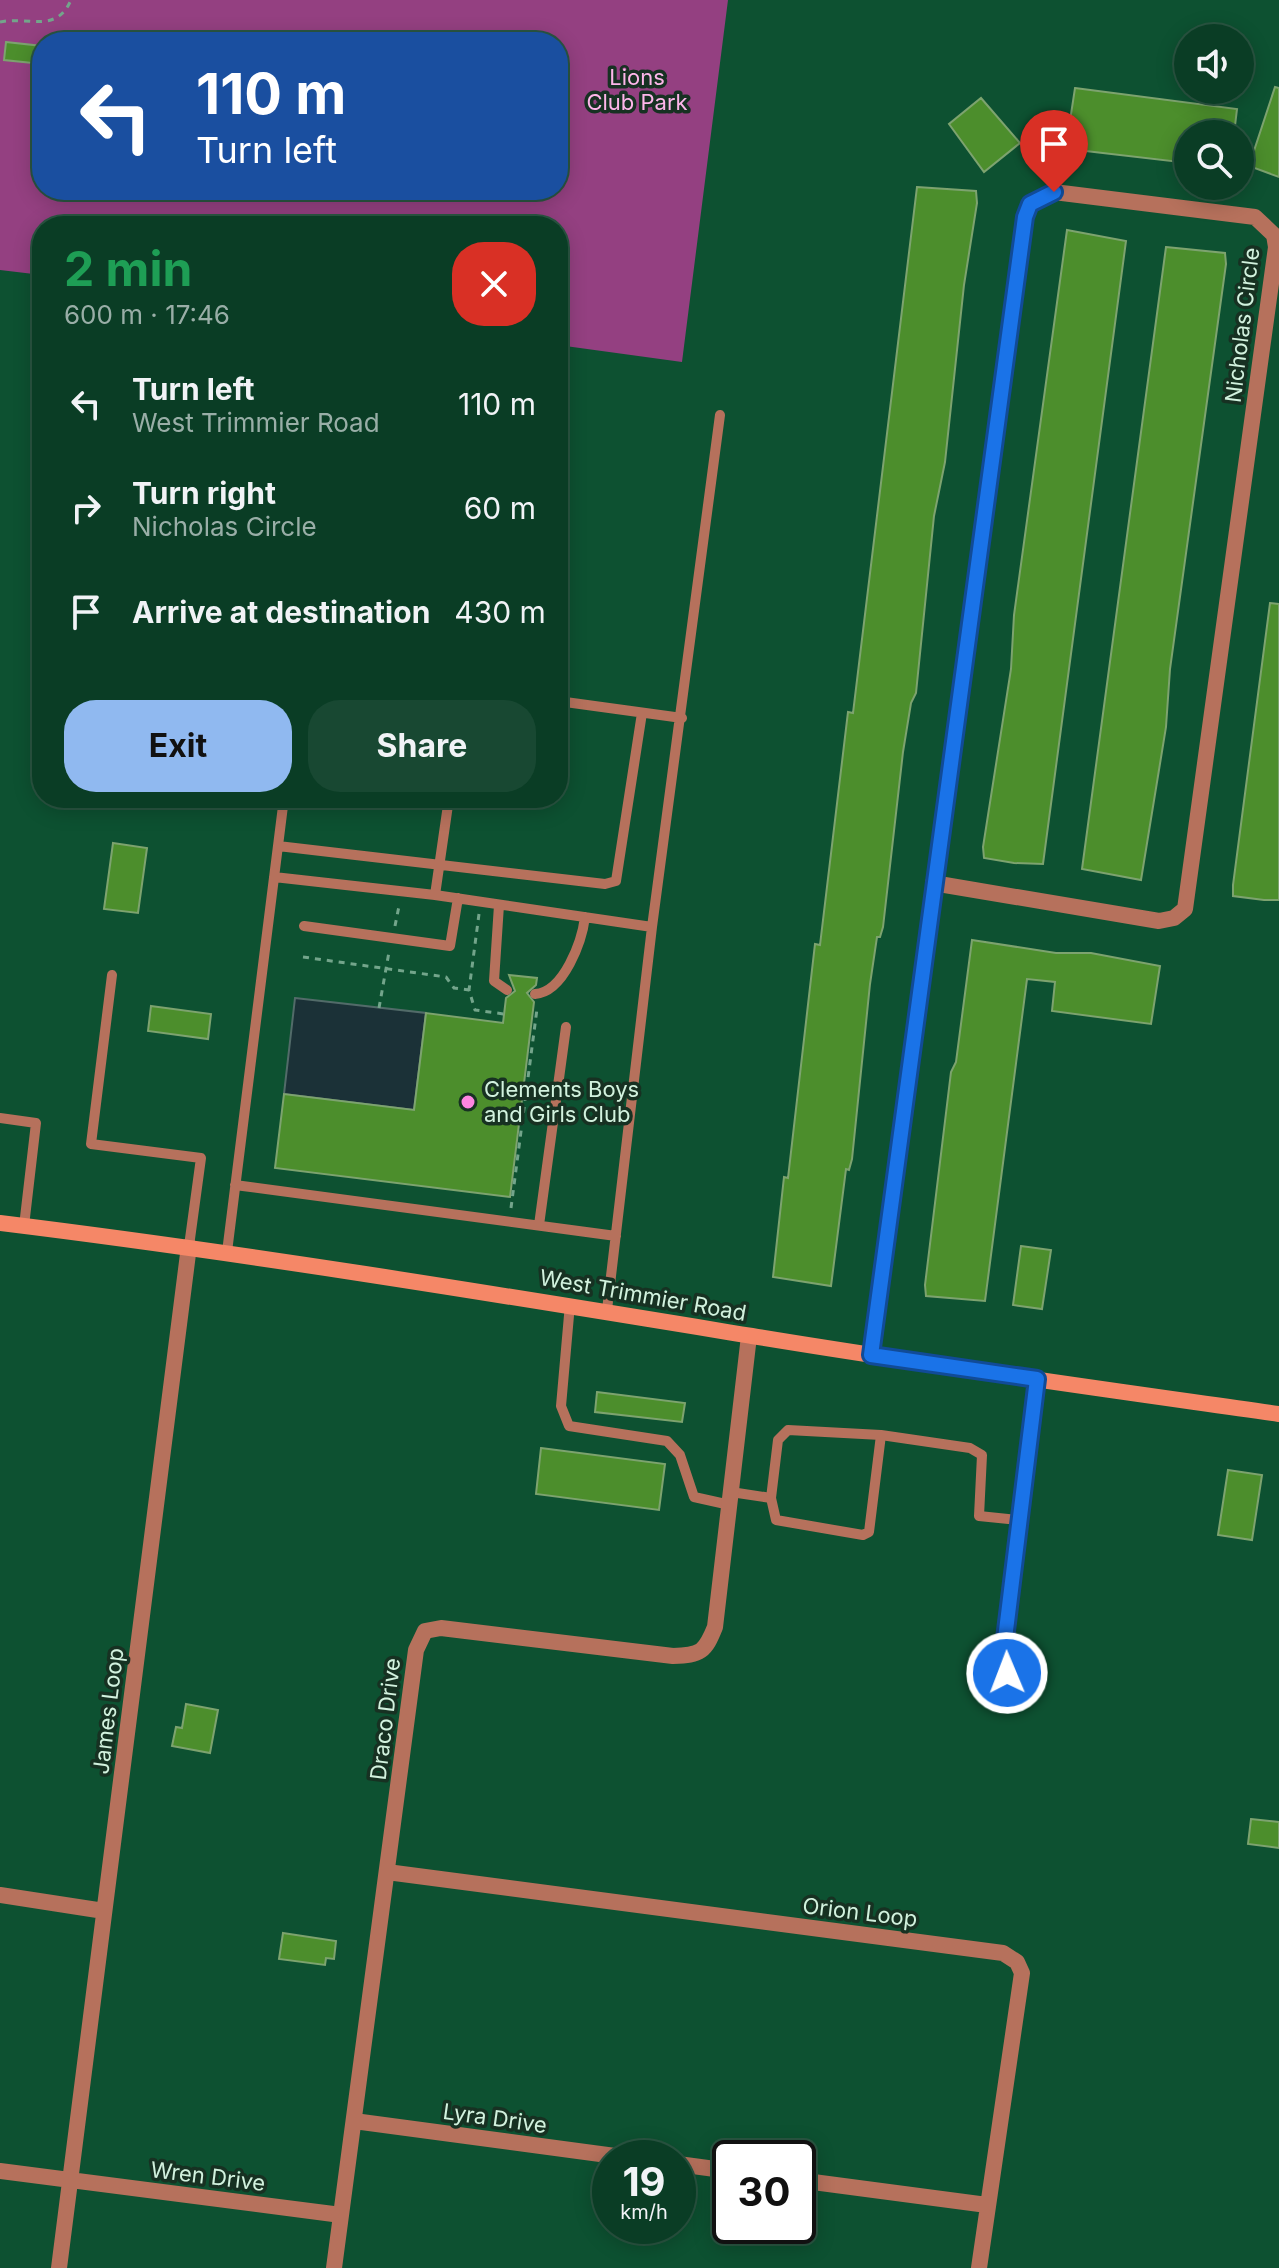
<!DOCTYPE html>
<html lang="en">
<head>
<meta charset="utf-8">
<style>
  body { margin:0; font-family:Inter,sans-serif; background:#184832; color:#f1f3f6; height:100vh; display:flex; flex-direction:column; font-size:30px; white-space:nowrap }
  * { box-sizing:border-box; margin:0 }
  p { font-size:26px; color:#99aea7 }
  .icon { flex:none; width:44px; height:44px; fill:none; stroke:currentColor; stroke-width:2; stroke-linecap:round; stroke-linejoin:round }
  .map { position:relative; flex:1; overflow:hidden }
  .panel { position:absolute; left:32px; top:216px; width:536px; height:592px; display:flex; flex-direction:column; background:#0a3d25; border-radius:32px; box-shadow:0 4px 20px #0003,0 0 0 2px #2a5642 }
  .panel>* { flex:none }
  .guide { position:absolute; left:32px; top:32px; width:536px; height:168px; border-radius:32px; box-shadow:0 4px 20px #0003,0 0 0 2px #2a5642; background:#1a4fa0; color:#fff; overflow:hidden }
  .controls { position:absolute; left:1174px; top:24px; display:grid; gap:16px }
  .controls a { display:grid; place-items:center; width:80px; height:80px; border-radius:50%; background:#0a3d25; box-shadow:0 4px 20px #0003,0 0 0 2px #2a5642; font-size:40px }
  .speed { position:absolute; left:592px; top:2140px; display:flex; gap:16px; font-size:40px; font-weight:700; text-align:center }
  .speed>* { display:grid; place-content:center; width:104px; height:104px; border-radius:50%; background:#0a3d25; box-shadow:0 4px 20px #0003,0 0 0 2px #2a5642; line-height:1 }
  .speed small { font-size:20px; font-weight:400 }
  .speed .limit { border:4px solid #111; border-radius:12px; background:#fff; color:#111 }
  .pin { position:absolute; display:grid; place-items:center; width:68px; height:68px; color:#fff; margin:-82px -34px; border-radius:50% 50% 50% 0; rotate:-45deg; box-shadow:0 0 8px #0007 }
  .pin .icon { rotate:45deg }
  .me { position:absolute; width:88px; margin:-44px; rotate:359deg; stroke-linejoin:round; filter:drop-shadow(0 0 6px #0008) }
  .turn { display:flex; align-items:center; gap:28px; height:168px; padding:0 32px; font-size:36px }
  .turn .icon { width:104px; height:104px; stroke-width:2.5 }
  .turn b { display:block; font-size:56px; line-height:68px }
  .round { display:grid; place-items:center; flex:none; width:84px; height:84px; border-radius:32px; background:#184832 }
  .overview { display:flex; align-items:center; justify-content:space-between; height:136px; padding:0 32px }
  h1 { font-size:48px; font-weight:700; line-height:60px; color:#1e9e55 }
  .action { display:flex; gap:16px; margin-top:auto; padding:16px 32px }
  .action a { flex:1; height:92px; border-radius:32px; background:#90b9f0; color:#111; font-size:32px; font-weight:700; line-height:92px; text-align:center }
  .action a+a { background:#184832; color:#f1f3f6 }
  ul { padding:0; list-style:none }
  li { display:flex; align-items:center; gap:24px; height:104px; padding:0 32px }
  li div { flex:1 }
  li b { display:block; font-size:30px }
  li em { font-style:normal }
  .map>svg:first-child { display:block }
</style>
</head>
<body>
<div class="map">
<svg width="1279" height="2268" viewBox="0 0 1279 2268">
  <rect width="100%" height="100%" fill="#0d5131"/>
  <path fill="#944081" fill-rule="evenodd" d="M0,0H728L682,362L558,345V226H42V275L0,270ZM42,42H558V190H42Z"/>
  <path fill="#1b3137" stroke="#526b69" stroke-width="2" d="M295,998L426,1013L414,1110L284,1094Z"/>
  <path fill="#4c8e2c" stroke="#7da36f" stroke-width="2" d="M6,42L42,46V64L4,60Z
    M1275,87L1279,88V177L1249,166Z
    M1075,88L1237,109L1234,134H1188V163L1077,150L1066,147Z
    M981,98L1020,143L984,172L949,124Z
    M917,187L976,191L977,203L964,285L945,462L934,516L916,693L911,703L903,752L883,927L880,937H877L870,984L852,1159L849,1170L846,1169L831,1286L773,1277L784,1177L788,1178L815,944L820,945L848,712L853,713Z
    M1067,230L1126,241L1043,864L1014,863L984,858L983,847L1011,669L1014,615Z
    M1166,247L1225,253L1226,264L1170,669L1166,727L1141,880L1082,869Z
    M1270,603L1279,604V900H1264L1233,896V885Z
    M113,843L147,848L138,913L104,909Z
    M972,940L1056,953H1091L1160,966L1151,1024L1052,1011L1055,982L1027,979L985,1301L926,1296L925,1285L951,1072L956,1062Z
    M509,975L537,978L536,985L527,993L534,1002L510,1197L275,1168L284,1094L414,1110L426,1013L503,1023L506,998L515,991Z
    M151,1006L211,1014L208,1039L148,1031Z
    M1021,1246L1051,1250L1042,1309L1013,1305Z
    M597,1392L685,1403L682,1422L595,1412Z
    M541,1448L665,1464L659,1510L536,1494Z
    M1228,1470L1262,1475L1252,1540L1218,1535Z
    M186,1704L218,1710L210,1753L172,1746L176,1727L182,1728Z
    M1251,1819L1279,1822V1848L1248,1844Z
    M283,1933L336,1941L334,1959L326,1958L325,1965L279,1959Z"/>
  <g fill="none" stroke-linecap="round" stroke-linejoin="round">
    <path stroke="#73a58b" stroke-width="3" stroke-dasharray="6 6" stroke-linecap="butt" d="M0,22C29,16 56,34 71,0
      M479,914L469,990L475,1010L504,1014
      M395,926L399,906
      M303,957L446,977L454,988L469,990
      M379,1008L389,952
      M511,1208L537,1009"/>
    <path stroke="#b6715c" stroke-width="10" d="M558,701L682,718
      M278,846L605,884L616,881L642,713
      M274,877L435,895L652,927
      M435,895L449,798
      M499,905L494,981L507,990
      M304,926L450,946L458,898
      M112,975L91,1144L201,1158L189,1246
      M535,994C564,992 582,941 585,917
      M0,1118L36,1123L24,1226
      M235,1185L616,1236
      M539,1225L566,1027
      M227,1252L284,798
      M570,1304L561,1406L569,1426L667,1441L680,1455L694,1497L730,1505
      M607,1310L652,927L720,415
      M731,1492L771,1498L776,1520L863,1535L869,1532L881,1435
      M771,1498L778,1440L788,1430L881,1435L970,1448L982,1455L979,1516L1019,1520"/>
    <path stroke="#b6715c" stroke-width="16" d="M871,1355L1025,217L1030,204L1054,192L1255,217L1274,235L1276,247L1185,909L1174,918L1159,921L933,883
      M1012,1686L1003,1655L1037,1379
      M387,1872L1003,1953L1017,1962L1022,1973L979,2268
      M0,1895L104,1911
      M354,2121L630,2158
      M678,2164L730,2171
      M0,2171L341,2215
      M798,2180L987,2205
      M59,2268L189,1246
      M334,2268L416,1650L425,1631L441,1628L673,1656C701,1655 705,1652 715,1627L749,1336"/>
    <path stroke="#f58767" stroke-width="16" d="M0,1223C252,1254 501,1295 752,1336C927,1365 1103,1389 1279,1414"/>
  </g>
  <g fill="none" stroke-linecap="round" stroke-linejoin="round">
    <g stroke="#114b97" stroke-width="20">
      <path id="route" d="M1007,1673L1003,1655L1037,1379L871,1355L1025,217L1030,204L1054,192"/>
    </g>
    <use href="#route" stroke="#1a73e8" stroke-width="14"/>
  </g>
  <circle fill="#fe86e0" stroke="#173122" stroke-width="3" cx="468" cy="1102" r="8"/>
  <g text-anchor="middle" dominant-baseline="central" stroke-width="7" stroke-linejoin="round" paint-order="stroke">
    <g font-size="22" fill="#feb6ea" stroke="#173122">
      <text x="637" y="77">Lions<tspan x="637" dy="25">Club Park</tspan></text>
    </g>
    <g font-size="22" fill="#d2f2de" stroke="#173122">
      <text transform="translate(1242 325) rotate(-83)">Nicholas Circle</text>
      <text transform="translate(643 1295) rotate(10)">West Trimmier Road</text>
      <text transform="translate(108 1711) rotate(-83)">James Loop</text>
      <text transform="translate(385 1719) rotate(-83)">Draco Drive</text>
      <text transform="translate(860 1912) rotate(7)">Orion Loop</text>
      <text transform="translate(495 2118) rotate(8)">Lyra Drive</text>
      <text transform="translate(208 2176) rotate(7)">Wren Drive</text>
    </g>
    <g font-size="22" fill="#d2f2de" stroke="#173122" text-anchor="start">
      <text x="484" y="1089">Clements Boys<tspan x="484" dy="25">and Girls Club</tspan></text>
    </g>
  </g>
</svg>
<div class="controls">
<a><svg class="icon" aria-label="sound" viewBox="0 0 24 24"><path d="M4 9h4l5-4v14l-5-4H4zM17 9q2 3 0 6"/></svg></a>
<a><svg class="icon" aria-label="search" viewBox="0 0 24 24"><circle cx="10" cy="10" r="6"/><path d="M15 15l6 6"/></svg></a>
</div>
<div class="speed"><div>19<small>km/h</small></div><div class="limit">30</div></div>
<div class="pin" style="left:1054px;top:192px;background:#d93025"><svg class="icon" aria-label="arrive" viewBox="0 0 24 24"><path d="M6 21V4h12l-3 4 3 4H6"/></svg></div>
<svg class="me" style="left:1007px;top:1673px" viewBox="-20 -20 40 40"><circle r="17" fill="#1a73e8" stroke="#fff" stroke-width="3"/><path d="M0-11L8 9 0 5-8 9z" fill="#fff"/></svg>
<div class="guide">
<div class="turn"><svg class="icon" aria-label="left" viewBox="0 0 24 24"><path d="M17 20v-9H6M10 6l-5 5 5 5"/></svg><div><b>110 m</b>Turn left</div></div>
</div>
<section class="panel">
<div class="overview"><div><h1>2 min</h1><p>600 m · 17:46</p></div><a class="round" style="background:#d93025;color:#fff"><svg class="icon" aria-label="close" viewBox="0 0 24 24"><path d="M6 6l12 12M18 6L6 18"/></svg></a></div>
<ul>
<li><svg class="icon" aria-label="left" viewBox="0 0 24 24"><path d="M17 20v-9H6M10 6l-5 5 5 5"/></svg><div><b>Turn left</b><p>West Trimmier Road</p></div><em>110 m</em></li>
<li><svg class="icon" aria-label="right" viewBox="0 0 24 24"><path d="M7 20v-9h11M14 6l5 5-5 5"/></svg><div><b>Turn right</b><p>Nicholas Circle</p></div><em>60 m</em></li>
<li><svg class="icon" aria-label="arrive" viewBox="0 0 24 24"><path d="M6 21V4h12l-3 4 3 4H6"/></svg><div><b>Arrive at destination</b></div><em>430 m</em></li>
</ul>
<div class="action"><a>Exit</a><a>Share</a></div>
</section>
</div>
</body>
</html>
